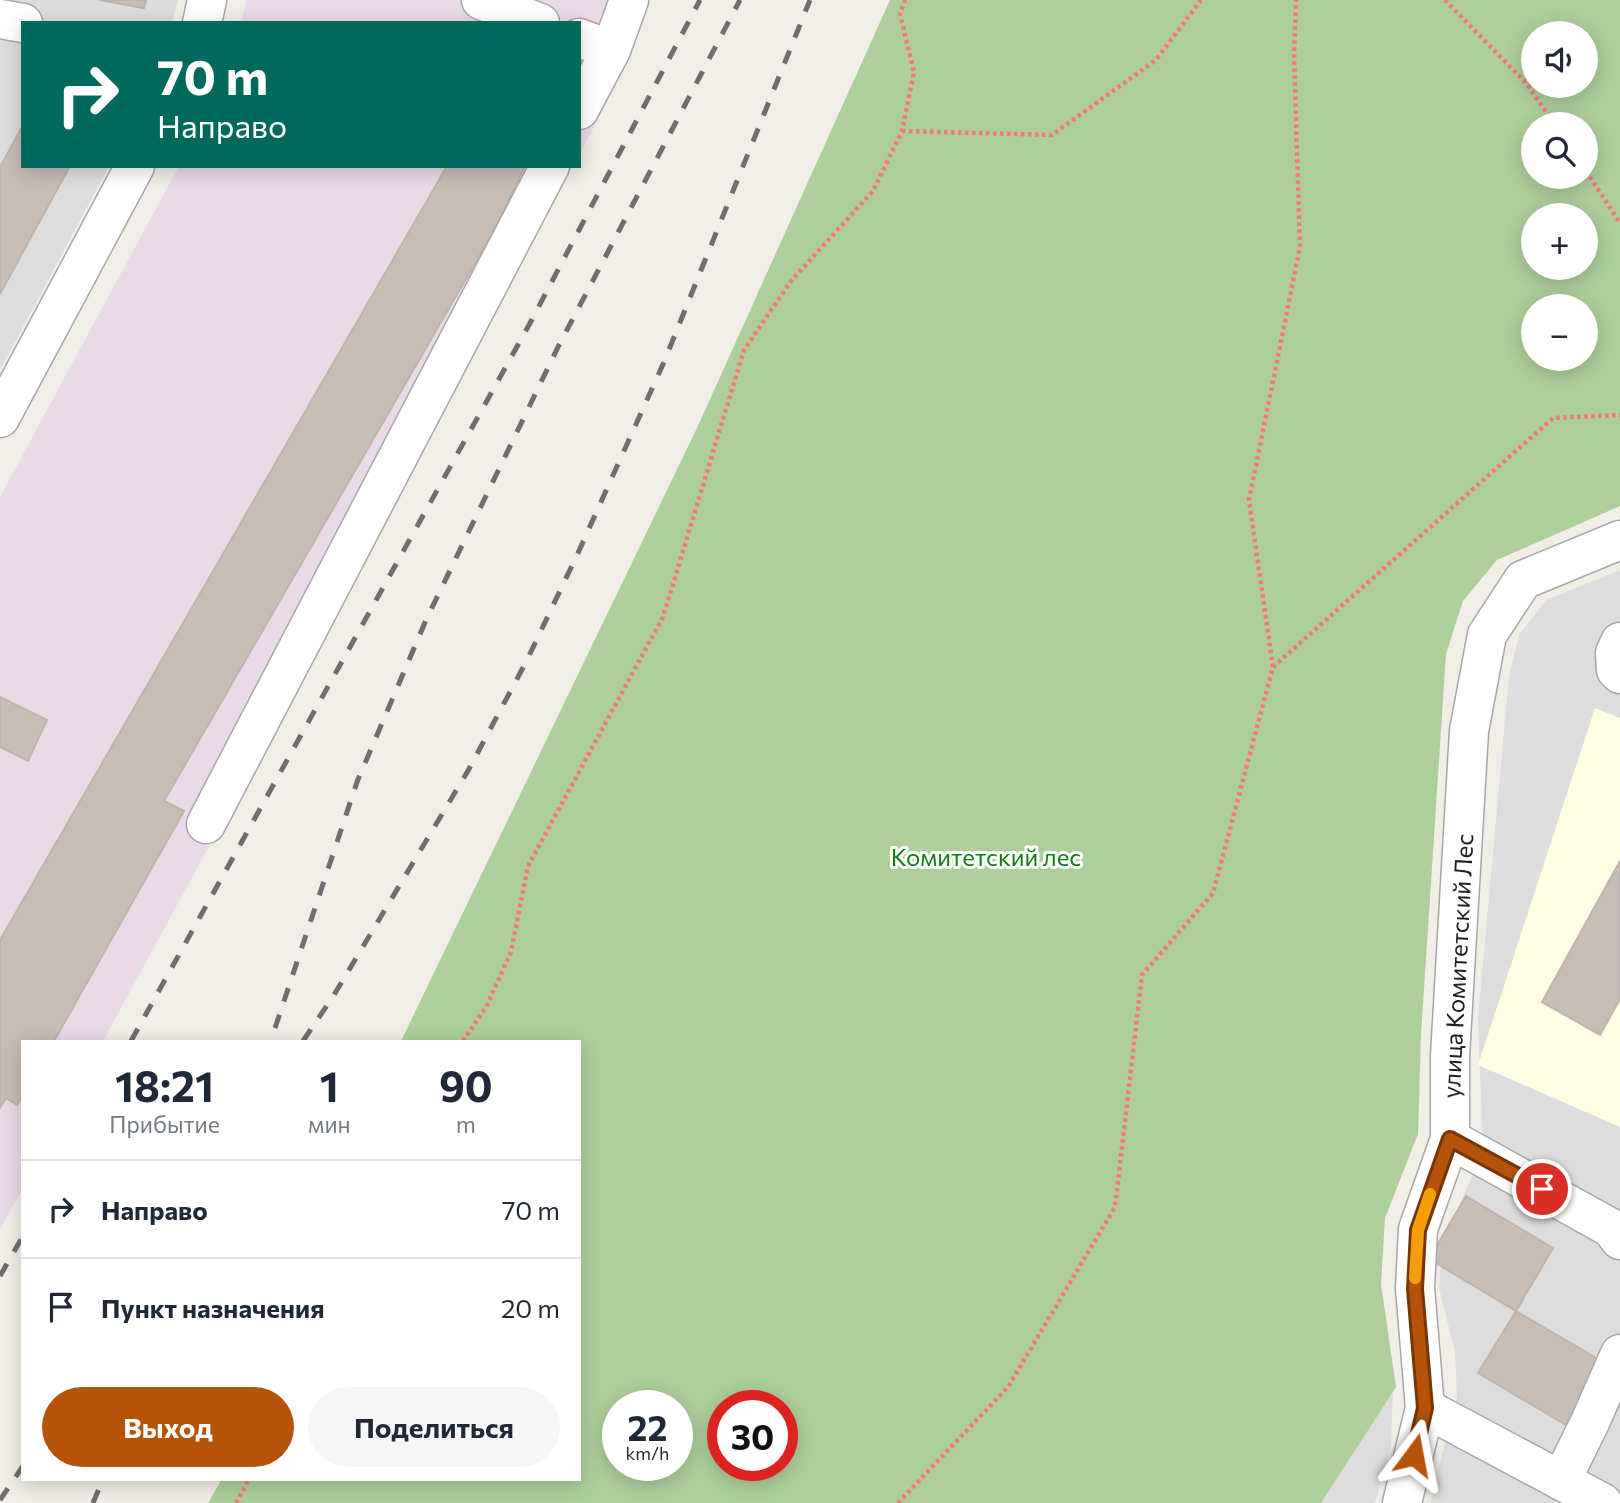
<!DOCTYPE html>
<html lang="ru">
<head>
<meta charset="utf-8">
<style>
  body { margin:0; font-family:Commissioner,sans-serif; background:#f6f6f7; color:#1f2937; height:100vh; display:flex; flex-direction:column; font-size:26px; white-space:nowrap }
  * { box-sizing:border-box; margin:0 }
  p { font-size:23px; color:#747a83 }
  .icon { flex:none; width:38px; height:38px; fill:none; stroke:currentColor; stroke-width:2; stroke-linecap:round; stroke-linejoin:round }
  .map { position:relative; flex:1; overflow:hidden }
  .drawer { position:absolute; left:21px; top:1040px; width:560px; height:441px; display:flex; flex-direction:column; background:#fff; border-radius:0px; box-shadow:0 4px 18px #0003 }
  .drawer>* { flex:none }
  .guide { position:absolute; left:21px; top:21px; width:560px; height:147px; border-radius:0px; box-shadow:0 4px 18px #0003; background:#00695c; color:#fff; overflow:hidden }
  .tools { position:absolute; left:1521px; top:21px; display:grid; gap:14px }
  .tools a { display:grid; place-items:center; width:77px; height:77px; border-radius:50%; background:#fff; box-shadow:0 4px 18px #0003; font-size:35px }
  .speed { position:absolute; left:602px; top:1390px; display:flex; gap:14px; font-size:35px; font-weight:700; text-align:center }
  .speed>* { display:grid; place-content:center; width:91px; height:91px; border-radius:50%; background:#fff; box-shadow:0 4px 18px #0003; line-height:1 }
  .speed small { font-size:18px; font-weight:400 }
  .speed .limit { border:10px solid #d22; background:#fff; color:#111 }
  .pin { position:absolute; display:grid; place-items:center; width:60px; height:60px; color:#fff; margin:-30px; border:4px solid #fff; border-radius:50%; box-shadow:0 2px 7px #0007 }
  .me { position:absolute; width:77px; margin:-38px; rotate:13deg; stroke-linejoin:round; filter:drop-shadow(0 0 5px #0008) }
  .turn { display:flex; align-items:center; gap:24px; height:147px; padding:0 21px; font-size:32px }
  .turn .icon { width:91px; height:91px; stroke-width:2.5 }
  .turn b { display:block; font-size:49px; line-height:60px }
  .eta { display:flex; justify-content:space-evenly; align-items:center; height:119px; text-align:center }
  .eta b { font-size:42px; font-weight:700; line-height:49px }
  .cta { display:flex; gap:14px; margin-top:auto; padding:14px 21px }
  .cta a { flex:1; height:80px; border-radius:42px; background:#b45309; color:#fff; font-size:28px; font-weight:700; line-height:80px; text-align:center }
  .cta a+a { background:#f6f6f7; color:#1f2937 }
  ul { padding:0; list-style:none }
  li { display:flex; align-items:center; gap:21px; height:98px; padding:0 21px; border-top:2px solid #e0e1e3 }
  li div { flex:1 }
  li b { display:block; font-size:26px }
  li em { font-style:normal }
  .map>svg:first-child { display:block }
</style>
</head>
<body>
<div class="map">
<svg width="1620" height="1503" viewBox="0 0 1620 1503">
  <rect width="100%" height="100%" fill="#f1ede7"/>
  <path fill="#dedddd" d="M0,0H178L172,23H23V166H109L0,370Z
    M1620,570V1503H1431L1439,1467L1457,1396L1455,1352L1439,1288L1443,1243L1483,1151L1478,1019L1509,676L1519,635L1546,600Z
    M1393,1388L1391,1445L1375,1503H1319Z"/>
  <path fill="#ead9e7" d="M246,0H650L614,89L579,155V23H241Z
    M179,166H573L213,839L103,1041H23V1188L0,1229V497Z"/>
  <path fill="#fffde2" d="M1595,708L1620,718V1127L1478,1065Z"/>
  <path fill="#aecf9c" fill-rule="evenodd" d="M890,0H1620V506L1497,560L1463,601L1446,654L1421,1035L1418,1134L1385,1218L1381,1284L1396,1387L1321,1503H208L222,1479H579V1041H401L697,428ZM1533,33H1586V86H1533ZM1533,124H1586V177H1533ZM1533,215H1586V268H1533ZM1533,306H1586V359H1533ZM618,1405H677V1465H618ZM723,1405H782V1465H723Z"/>
  <path fill="#c6bdb6" stroke="#c2b3a9" stroke-width="2" d="M99,0H146L144,8Z
    M23,125V166H70L0,294V167Z
    M447,166H525L496,227L164,801L184,811L54,1041H23V1096L17,1105L6,1098L0,1108V940Z
    M0,697L47,720L28,761L0,747Z
    M1620,861V999L1600,1035L1542,1002Z
    M1466,1196L1553,1248L1516,1311L1429,1259Z
    M1516,1311L1603,1362L1566,1425L1478,1373Z"/>
  <g fill="none" stroke-linecap="round" stroke-linejoin="round">
    <g stroke="#a7a7a7" stroke-width="41">
      <path id="minor" d="M481,0L540,23
        M0,19L23,23
        M202,23L207,0
        M579,38L611,50L629,0
        M579,110L611,50
        M0,418L135,166
        M1620,642L1615,653L1616,670L1620,674
        M206,824L550,166
        M1450,1139L1611,1228L1620,1240
        M1425,1408L1603,1503
        M1561,1481L1590,1422L1620,1354
        M1402,1503L1425,1408L1415,1288L1418,1229L1450,1139V1056L1469,731L1487,635L1523,580L1620,540"/>
    </g>
    <path stroke="#f87871" stroke-width="4.5" stroke-dasharray="3.5 3.5" stroke-linecap="butt" d="M1445,0L1527,84L1554,124
      M902,131L1052,135L1156,60L1201,0
      M1586,171L1620,223
      M1273,667L1249,500L1300,247L1294,55L1296,0
      M463,1041L486,1007L511,952L528,866L663,617L744,350L791,281L873,191L902,131L914,72L900,14L905,0
      M236,1503L249,1479
      M898,1503L1008,1387L1115,1207L1142,975L1213,893L1273,667L1553,418L1620,415"/>
    <use href="#minor" stroke="#fff" stroke-width="38"/>
    <path stroke="#6e6e6e" stroke-width="5" stroke-dasharray="14 14" stroke-linecap="butt" d="M275,1028L357,782L426,620L558,347L740,0
      M131,1041L529,325L700,0
      M303,1041L334,995L469,769L526,662L578,553L664,362L810,0
      M0,1276L23,1236
      M0,1500L23,1466
      M93,1503L103,1479"/>
  </g>
  <g fill="none" stroke-linecap="round" stroke-linejoin="round">
    <g stroke="#753606" stroke-width="18">
      <path id="route" d="M1414,1455L1425,1408L1415,1289L1418,1230L1450,1139L1542,1189"/>
    </g>
    <use href="#route" stroke="#b45309" stroke-width="12"/>
    <path stroke="#f59e0b" stroke-width="12" d="M1415,1278L1418,1230L1430,1194"/>
  </g>
  <g text-anchor="middle" dominant-baseline="central" stroke-width="6" stroke-linejoin="round" paint-order="stroke">
    <g font-size="24" fill="#0d8011" stroke="#fff">
      <text x="986" y="856">Комитетский лес</text>
    </g>
    <g font-size="24" fill="#202020" stroke="#fff">
      <text transform="translate(1457 966) rotate(-87)">улица Комитетский Лес</text>
    </g>
  </g>
</svg>
<div class="tools">
<a><svg class="icon" aria-label="sound" viewBox="0 0 24 24"><path d="M4 9h4l5-4v14l-5-4H4zM17 9q2 3 0 6"/></svg></a>
<a><svg class="icon" aria-label="search" viewBox="0 0 24 24"><circle cx="10" cy="10" r="6"/><path d="M15 15l6 6"/></svg></a>
<a>+</a>
<a>−</a>
</div>
<div class="speed"><div>22<small>km/h</small></div><div class="limit">30</div></div>
<div class="pin" style="left:1542px;top:1189px;background:#d93025"><svg class="icon" aria-label="arrive" viewBox="0 0 24 24"><path d="M6 21V4h12l-3 4 3 4H6"/></svg></div>
<svg class="me" style="left:1414px;top:1455px" viewBox="-20 -20 40 40"><path d="M0-17L14 15 0 8-14 15z" fill="#b45309" stroke="#fff" stroke-width="4"/></svg>
<div class="guide">
<div class="turn"><svg class="icon" aria-label="right" viewBox="0 0 24 24"><path d="M7 20v-9h11M14 6l5 5-5 5"/></svg><div><b>70 m</b>Направо</div></div>
</div>
<section class="drawer">
<div class="eta">
<div><b>18:21</b><p>Прибытие</p></div>
<div><b>1</b><p>мин</p></div>
<div><b>90</b><p>m</p></div>
</div>
<ul>
<li><svg class="icon" aria-label="right" viewBox="0 0 24 24"><path d="M7 20v-9h11M14 6l5 5-5 5"/></svg><div><b>Направо</b></div><em>70 m</em></li>
<li><svg class="icon" aria-label="arrive" viewBox="0 0 24 24"><path d="M6 21V4h12l-3 4 3 4H6"/></svg><div><b>Пункт назначения</b></div><em>20 m</em></li>
</ul>
<div class="cta"><a>Выход</a><a>Поделиться</a></div>
</section>
</div>
</body>
</html>
